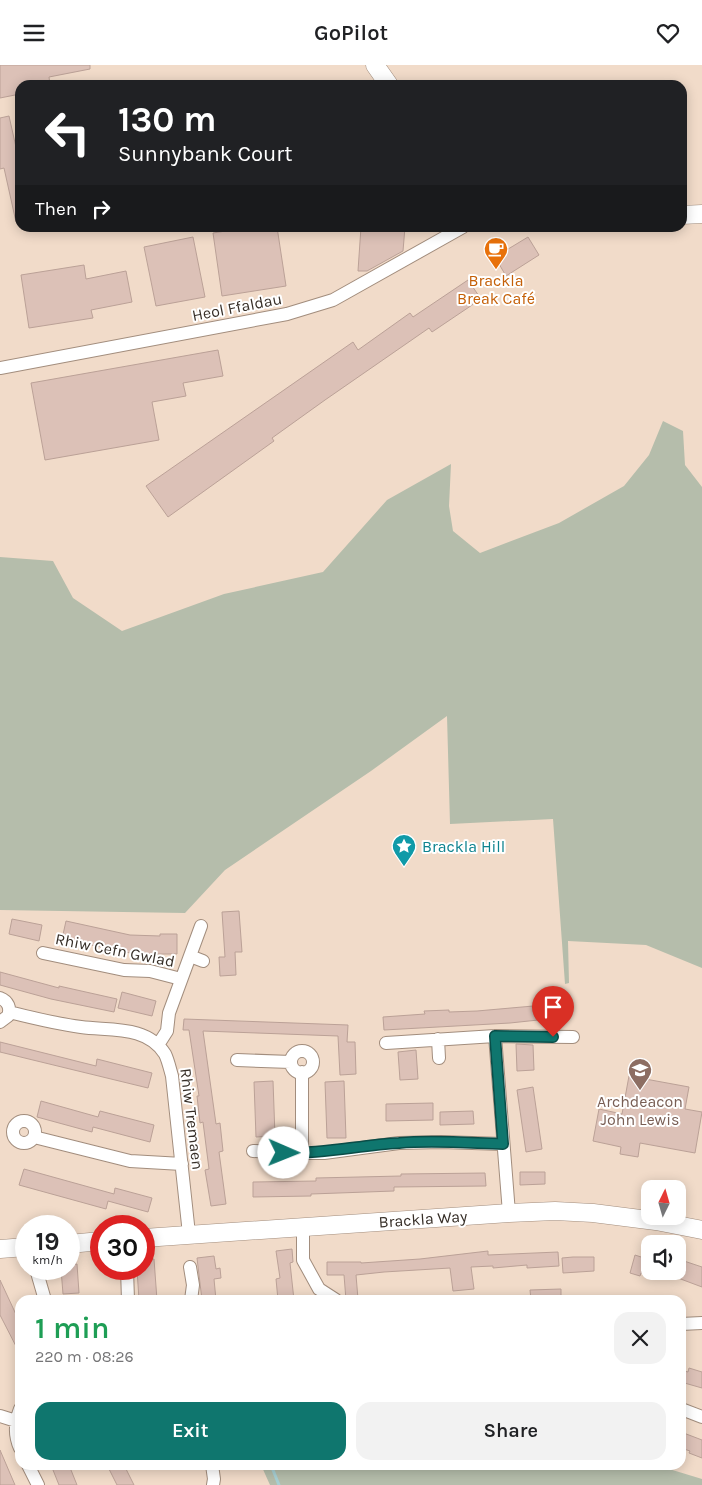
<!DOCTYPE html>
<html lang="en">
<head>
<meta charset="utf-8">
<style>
  body { margin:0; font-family:Karla,sans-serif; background:#f2f2f2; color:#202124; height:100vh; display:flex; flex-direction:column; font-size:19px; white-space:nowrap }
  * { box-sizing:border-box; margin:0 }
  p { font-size:16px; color:#757577 }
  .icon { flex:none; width:28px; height:28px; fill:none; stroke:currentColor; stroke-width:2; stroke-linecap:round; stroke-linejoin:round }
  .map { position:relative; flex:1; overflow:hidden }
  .panel { position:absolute; left:15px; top:1230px; width:671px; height:175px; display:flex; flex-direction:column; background:#fff; border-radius:15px; box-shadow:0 2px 12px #0003 }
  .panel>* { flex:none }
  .top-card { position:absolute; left:15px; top:15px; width:672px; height:152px; border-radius:15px; box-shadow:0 2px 12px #0003; background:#202124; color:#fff; overflow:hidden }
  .needle { width:32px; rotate:5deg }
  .controls { position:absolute; left:641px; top:1115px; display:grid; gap:10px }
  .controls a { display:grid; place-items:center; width:45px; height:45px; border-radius:10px; background:#fff; box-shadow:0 2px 12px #0003; font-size:25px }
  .speed { position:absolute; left:15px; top:1150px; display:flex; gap:10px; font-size:25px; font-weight:700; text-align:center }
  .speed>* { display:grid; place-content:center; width:65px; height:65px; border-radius:50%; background:#fff; box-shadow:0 2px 12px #0003; line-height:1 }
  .speed small { font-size:12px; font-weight:400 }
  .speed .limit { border:8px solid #d22; background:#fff; color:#111 }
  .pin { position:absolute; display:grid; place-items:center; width:42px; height:42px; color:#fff; margin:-51px -21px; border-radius:50% 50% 50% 0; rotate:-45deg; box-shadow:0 0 5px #0007 }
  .pin .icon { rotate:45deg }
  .me { position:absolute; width:55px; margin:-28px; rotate:91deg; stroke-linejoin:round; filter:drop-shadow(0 0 4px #0008) }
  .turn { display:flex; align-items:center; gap:18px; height:105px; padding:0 20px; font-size:22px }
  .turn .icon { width:65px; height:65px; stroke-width:2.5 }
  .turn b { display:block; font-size:35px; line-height:42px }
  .then { display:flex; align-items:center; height:48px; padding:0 20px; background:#0003; gap:10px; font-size:19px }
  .round { display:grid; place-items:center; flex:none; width:52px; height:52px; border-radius:15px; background:#f2f2f2 }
  .summary { display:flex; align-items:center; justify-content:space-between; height:85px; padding:0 20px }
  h1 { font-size:30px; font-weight:600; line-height:38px; color:#1e9e55 }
  .cta { display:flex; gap:10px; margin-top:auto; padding:10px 20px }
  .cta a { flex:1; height:58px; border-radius:15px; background:#0f766e; color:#fff; font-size:20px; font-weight:600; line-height:58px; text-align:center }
  .cta a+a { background:#f2f2f2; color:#202124 }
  header { display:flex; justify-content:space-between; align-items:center; height:65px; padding:0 20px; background:#fff; font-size:22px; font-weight:600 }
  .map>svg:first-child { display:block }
</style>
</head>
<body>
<header><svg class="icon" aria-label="menu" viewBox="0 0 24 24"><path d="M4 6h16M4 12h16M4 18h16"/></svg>GoPilot<svg class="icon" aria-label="heart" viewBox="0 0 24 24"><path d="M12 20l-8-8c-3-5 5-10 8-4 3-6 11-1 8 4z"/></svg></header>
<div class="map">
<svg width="702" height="1420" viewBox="0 0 702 1420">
  <rect width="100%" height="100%" fill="#f1dbc9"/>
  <path fill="#b5bdab" d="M663,356L683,366L685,400L702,422V903L646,880L568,876L569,918L565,919L553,754L450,759L447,651L371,706L225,805L185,848L0,845V492L53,496L73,533L122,566L224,529L323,507L387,435L451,399L449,441L453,466L480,488L559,458L624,421L649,390Z
    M261,1400H656L702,1414V1420H270Z"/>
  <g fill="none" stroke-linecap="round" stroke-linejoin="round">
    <path stroke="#a8d0d4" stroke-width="3" d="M271,1400L279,1420"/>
  </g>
  <path fill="#dcc1b7" stroke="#bba197" d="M0,0H90V4L49,12L50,20H20V29L0,33Z
    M9,51L20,100V156L16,157L4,103L0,104V53Z
    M251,162H277L286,221L222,231L213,168Z
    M361,162H405L403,186L367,206H358Z
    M193,172L205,232L156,241L144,182Z
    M528,172L539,190L506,211L495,192Z
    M84,200L86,214L126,206L132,237L91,245L93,253L29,263L21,210Z
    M468,215L481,234L432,267L429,263L325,335L272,373L274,376L168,452L146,421L353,277L358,285L410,248L413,252Z
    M218,285L223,311L183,318L186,331L152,337L159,375L45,395L31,318Z
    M239,846L242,887H235L236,910L220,911L219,892H225L222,847Z
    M12,854L42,860L39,876L9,869Z
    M66,856L130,870L160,871V869H177V889H135L62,874Z
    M0,907L59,923V921L117,934L114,947L51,934L0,920Z
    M122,927L156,936L152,951L118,943Z
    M556,939L557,953L510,958L384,965L383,952L425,949L424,946L449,945V947L477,946Z
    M184,954L348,960L347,977H355L356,1009L340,1010L338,971L203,966L216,1059L220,1058L223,1086L219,1087L226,1139L211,1141L205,1105L209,1104L203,1057L200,1058L197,1031H199L189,965H183Z
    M0,977L96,1001L97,994L152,1008L148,1023L0,987Z
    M516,979L533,980L534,1005L517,1006Z
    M416,985L418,1014L400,1015L398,987Z
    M629,1011L689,1022L685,1044L702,1047L695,1088L640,1078L638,1092L620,1089L621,1082L593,1076L599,1044L622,1049Z
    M273,1016L275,1071L256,1072L254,1017Z
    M344,1016L346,1073H327L325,1017Z
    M533,1022L542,1084L526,1087L517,1025Z
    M41,1036L98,1052L100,1046L154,1060L150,1077L93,1062L92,1067L37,1052Z
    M433,1038V1055L386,1056V1039Z
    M473,1046L474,1059L440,1060V1047Z
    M24,1104L114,1129L115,1123L152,1133L148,1147L108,1136L106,1144L19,1120Z
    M520,1107H545V1119L520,1120Z
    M485,1108L486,1121L394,1122V1126L311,1129V1131L253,1132V1117L316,1116V1113L401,1111V1109Z
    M292,1184L293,1197L290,1198L294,1235H278L276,1214L280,1213L276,1186Z
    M488,1186V1190L558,1187L559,1201L527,1203V1200L493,1203V1201L471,1202L474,1224L453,1226L450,1203L384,1207L356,1210L358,1234L346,1235L344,1210H327V1197H361V1198L420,1194Z
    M635,1190L650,1195V1211L641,1208L640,1211L630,1208Z
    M214,1191L216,1204L220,1203L221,1213L214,1214L216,1235H202L197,1193Z
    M573,1192H594V1206L563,1208L562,1193Z
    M154,1194L157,1235H139L137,1204H144V1195Z
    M684,1196L702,1202V1222L678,1213V1197L683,1199Z
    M77,1199L79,1228L63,1229L61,1204H69V1200Z
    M0,1215L20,1258V1289L0,1250Z
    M561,1224V1233L531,1235L530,1225Z
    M689,1303L702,1307V1323L681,1317V1305L688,1307Z
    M681,1367L702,1375V1393L689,1388L690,1386L681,1383Z
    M0,1385L15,1420H0Z
    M51,1400H69L77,1420H59Z
    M107,1400H124L134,1420H117Z"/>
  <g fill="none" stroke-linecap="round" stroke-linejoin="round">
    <g stroke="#a28d7d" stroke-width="14">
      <path id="street" d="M0,303L287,249L333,235L463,162
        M43,888L124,905L150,906L181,914
        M190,891L203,896
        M0,933C8,936 11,943 8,951L0,957
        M9,947C33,953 57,959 81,962C110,966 147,960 165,989C168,995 170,1004 172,1011L189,1169
        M495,971L509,1148
        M438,974L439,993
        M386,978L495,971L573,972
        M158,980L167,966L169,948L201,861
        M291 997a11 11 0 1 1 22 0a11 11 0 1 1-22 0Z
        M237,995L291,997
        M302,1007V1088
        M13 1067a11 11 0 1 1 22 0a11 11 0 1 1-22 0Z
        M34,1072L130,1096L182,1099
        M253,1086L302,1088H324L399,1078L441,1077L503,1079
        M303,1163V1195L319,1224L336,1235
        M190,1202L193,1220L191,1235
        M36,1204L45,1235
        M127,1204L128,1235
        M681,1259L702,1258
        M20,1344C15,1357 14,1370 20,1383
        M684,1345L702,1352
        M0,1351L16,1356
        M28,1400L38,1420
        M212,1400L214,1414L213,1420"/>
    </g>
    <g stroke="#a28d7d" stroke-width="19">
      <path id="secondary" d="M375,0L389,20
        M682,150L702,149
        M144,1173L509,1148L555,1146L593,1148L656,1156L702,1165
        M69,1179L101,1176
        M0,1184L26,1182"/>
    </g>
    <use href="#street" stroke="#fff" stroke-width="12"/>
    <use href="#secondary" stroke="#fff" stroke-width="18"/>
  </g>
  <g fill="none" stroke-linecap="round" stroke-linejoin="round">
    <g stroke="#0a4d48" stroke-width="12">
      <path id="route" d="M284,1088C323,1089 361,1080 399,1078C434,1075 469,1078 503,1079L495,971L553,972"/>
    </g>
    <use href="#route" stroke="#0f766e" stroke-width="9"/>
  </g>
  <defs>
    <g id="cafe-pin" transform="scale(1.25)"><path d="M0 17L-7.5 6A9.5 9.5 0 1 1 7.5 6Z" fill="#e8710a" stroke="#fff"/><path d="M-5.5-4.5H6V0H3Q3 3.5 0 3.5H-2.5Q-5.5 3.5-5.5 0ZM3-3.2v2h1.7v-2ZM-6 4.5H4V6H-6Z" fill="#fff"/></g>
    <g id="sight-pin" transform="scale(1.25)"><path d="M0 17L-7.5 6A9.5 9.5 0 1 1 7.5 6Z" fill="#0f9aa8" stroke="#fff"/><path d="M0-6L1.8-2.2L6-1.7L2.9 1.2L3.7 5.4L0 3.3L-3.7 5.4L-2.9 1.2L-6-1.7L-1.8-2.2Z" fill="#fff"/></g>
    <g id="school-pin" transform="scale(1.25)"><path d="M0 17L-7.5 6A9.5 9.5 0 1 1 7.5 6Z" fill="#8d6e63" stroke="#fff"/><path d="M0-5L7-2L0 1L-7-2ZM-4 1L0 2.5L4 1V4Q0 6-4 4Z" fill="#fff"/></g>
  </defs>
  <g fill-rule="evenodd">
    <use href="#cafe-pin" x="496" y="184"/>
    <use href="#sight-pin" x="404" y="781"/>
    <use href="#school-pin" x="640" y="1005"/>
  </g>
  <g text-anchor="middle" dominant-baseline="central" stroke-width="4" stroke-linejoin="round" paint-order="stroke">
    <g font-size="16" fill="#c56008" stroke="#fff">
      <text x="496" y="215">Brackla<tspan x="496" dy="18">Break Café</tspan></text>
    </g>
    <g font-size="16" fill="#362e27" stroke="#fff">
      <text transform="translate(237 242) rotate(-11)">Heol Ffaldau</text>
      <text transform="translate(115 885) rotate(11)">Rhiw Cefn Gwlad</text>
      <text transform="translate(192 1054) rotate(83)">Rhiw Tremaen</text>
      <text transform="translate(423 1154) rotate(-4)">Brackla Way</text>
    </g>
    <g font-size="16" fill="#0d838f" stroke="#fff" text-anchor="start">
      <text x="422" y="781">Brackla Hill</text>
    </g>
    <g font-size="16" fill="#785e54" stroke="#fff">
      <text x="640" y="1036">Archdeacon<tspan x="640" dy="18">John Lewis</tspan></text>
    </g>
  </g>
</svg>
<div class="controls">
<a><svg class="needle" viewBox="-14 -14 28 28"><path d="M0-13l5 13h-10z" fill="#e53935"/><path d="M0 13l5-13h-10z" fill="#757577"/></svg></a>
<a><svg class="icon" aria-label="sound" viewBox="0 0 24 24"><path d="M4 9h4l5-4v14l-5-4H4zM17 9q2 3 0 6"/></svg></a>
</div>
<div class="speed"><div>19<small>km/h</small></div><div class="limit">30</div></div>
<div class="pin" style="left:553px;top:972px;background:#d93025"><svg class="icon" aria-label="arrive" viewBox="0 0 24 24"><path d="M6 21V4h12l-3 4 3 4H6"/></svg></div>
<svg class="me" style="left:284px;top:1088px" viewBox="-20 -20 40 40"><circle r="19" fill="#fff"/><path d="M0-13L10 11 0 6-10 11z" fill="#0f766e"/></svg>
<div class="top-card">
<div class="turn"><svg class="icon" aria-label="left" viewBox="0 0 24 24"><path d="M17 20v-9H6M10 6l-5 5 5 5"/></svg><div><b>130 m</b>Sunnybank Court</div></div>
<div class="then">Then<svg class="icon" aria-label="right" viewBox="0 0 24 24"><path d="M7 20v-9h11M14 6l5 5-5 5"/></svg></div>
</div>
<section class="panel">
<div class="summary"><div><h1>1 min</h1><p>220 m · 08:26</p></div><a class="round"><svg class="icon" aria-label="close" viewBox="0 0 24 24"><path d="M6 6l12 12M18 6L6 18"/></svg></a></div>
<div class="cta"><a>Exit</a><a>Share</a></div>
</section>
</div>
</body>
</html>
